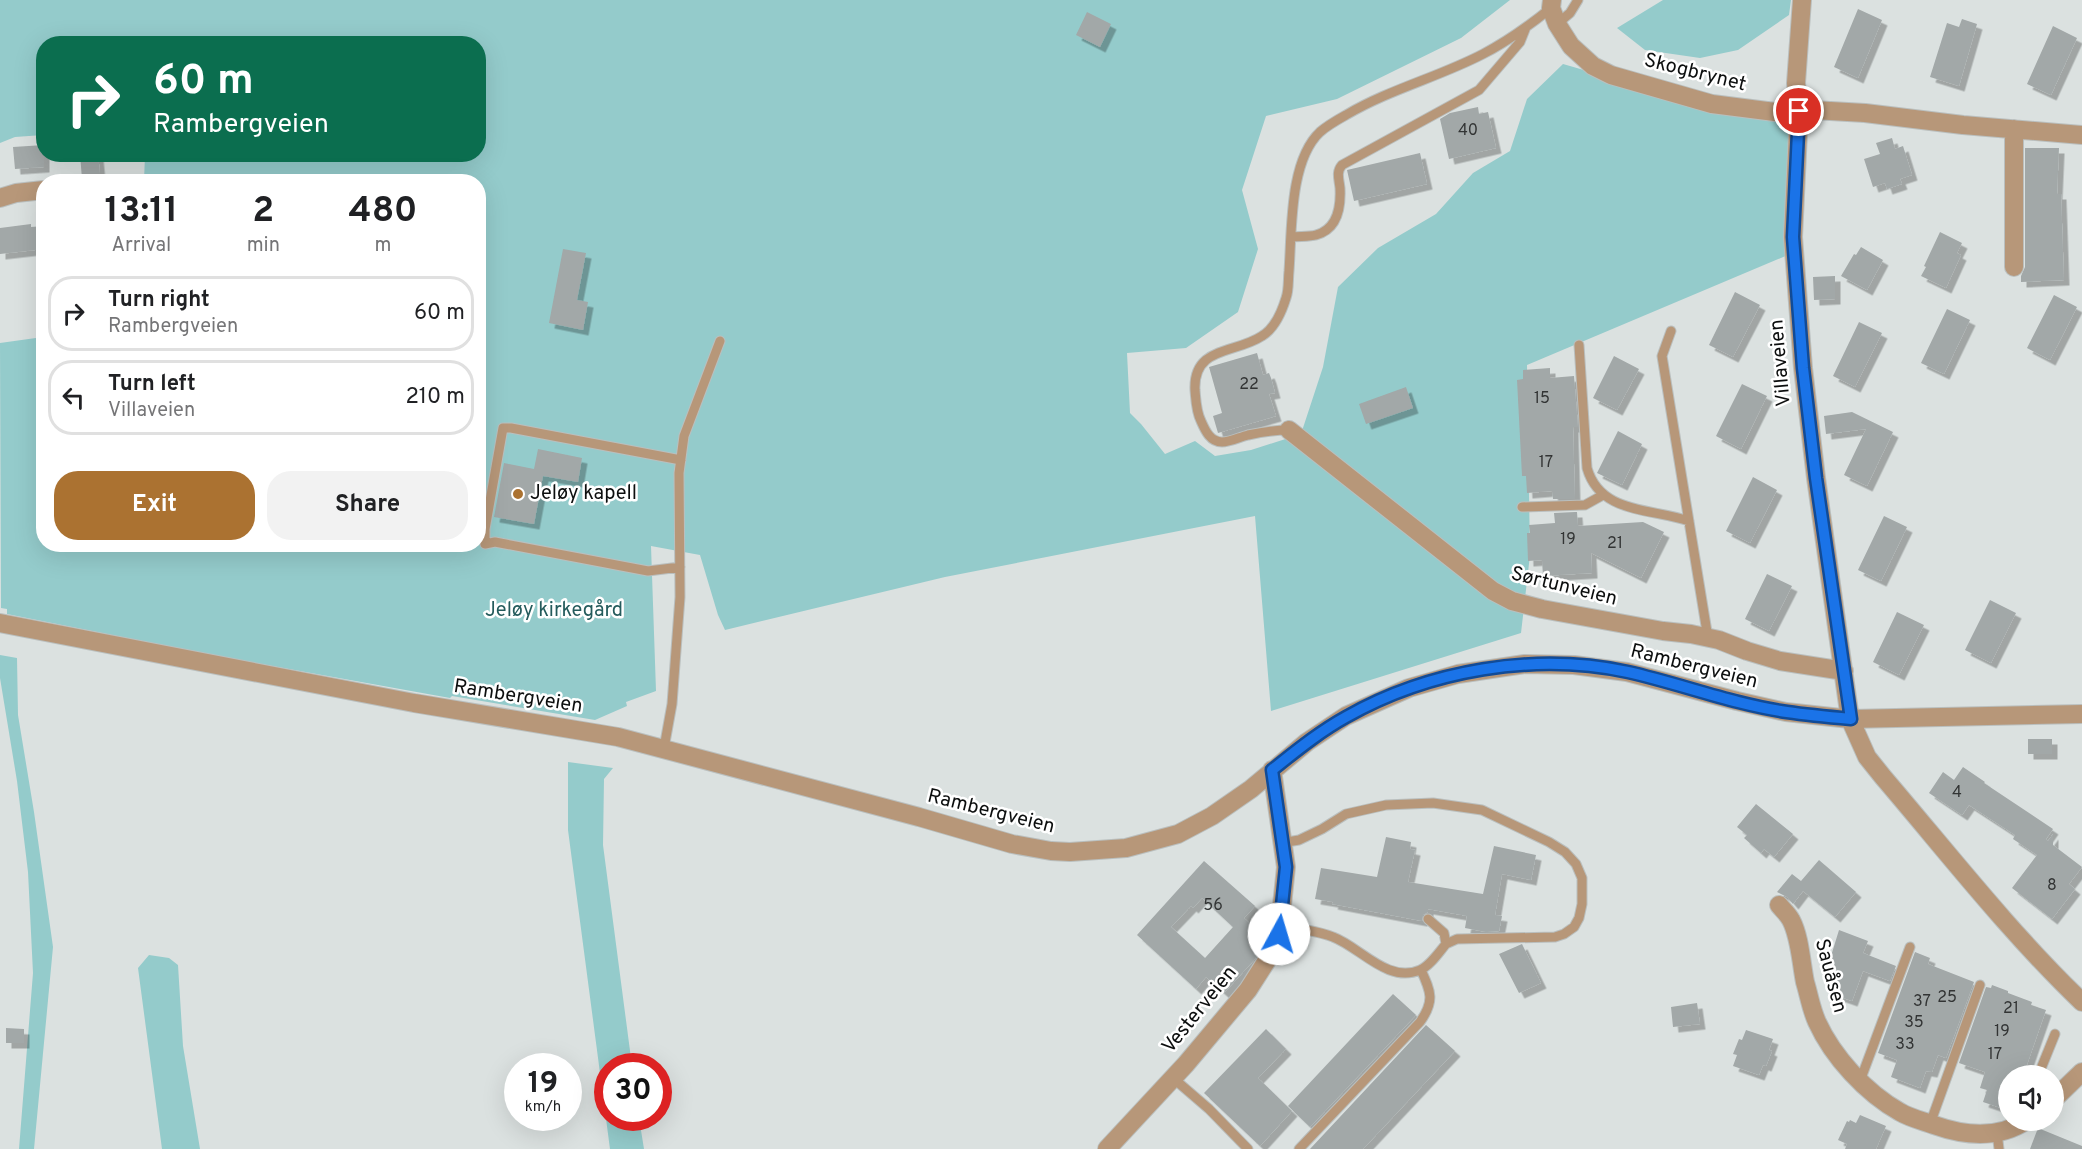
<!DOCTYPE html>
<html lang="en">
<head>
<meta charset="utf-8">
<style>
  body { margin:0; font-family:Overpass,sans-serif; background:#f2f2f2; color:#202124; height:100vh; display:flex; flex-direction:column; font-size:22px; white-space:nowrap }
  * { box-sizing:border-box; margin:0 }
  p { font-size:20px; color:#757577 }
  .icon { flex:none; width:33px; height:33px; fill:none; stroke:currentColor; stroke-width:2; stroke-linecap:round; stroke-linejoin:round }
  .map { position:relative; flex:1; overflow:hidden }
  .side { position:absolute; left:36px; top:174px; width:450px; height:378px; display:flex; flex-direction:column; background:#fff; border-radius:24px; box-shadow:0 6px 24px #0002 }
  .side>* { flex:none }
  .banner { position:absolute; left:36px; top:36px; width:450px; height:126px; border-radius:24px; box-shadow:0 6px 24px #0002; background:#0b6e4f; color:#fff; overflow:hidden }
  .controls { position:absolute; left:1998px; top:1065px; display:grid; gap:12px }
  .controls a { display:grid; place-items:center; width:66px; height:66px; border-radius:50%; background:#fff; box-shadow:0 6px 24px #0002; font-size:30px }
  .speed { position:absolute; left:504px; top:1053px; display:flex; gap:12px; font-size:30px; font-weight:700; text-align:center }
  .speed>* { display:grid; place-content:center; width:78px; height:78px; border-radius:50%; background:#fff; box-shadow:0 6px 24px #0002; line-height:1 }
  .speed small { font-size:15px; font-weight:400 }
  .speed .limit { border:9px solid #d22; background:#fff; color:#111 }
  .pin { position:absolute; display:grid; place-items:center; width:51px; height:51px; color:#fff; margin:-26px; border:3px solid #fff; border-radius:50%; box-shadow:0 2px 6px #0007 }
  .me { position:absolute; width:66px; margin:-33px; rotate:6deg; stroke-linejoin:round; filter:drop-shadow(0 0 4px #0008) }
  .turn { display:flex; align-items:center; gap:21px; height:126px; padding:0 18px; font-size:27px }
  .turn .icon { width:78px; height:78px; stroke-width:2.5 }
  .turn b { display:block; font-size:42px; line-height:51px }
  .eta { display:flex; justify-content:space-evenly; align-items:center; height:102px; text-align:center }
  .eta b { font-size:36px; font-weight:700; line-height:42px }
  .cta { display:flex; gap:12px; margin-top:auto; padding:12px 18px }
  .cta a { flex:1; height:69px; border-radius:24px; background:#ab7231; color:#fff; font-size:24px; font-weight:700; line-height:69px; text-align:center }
  .cta a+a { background:#f2f2f2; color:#202124 }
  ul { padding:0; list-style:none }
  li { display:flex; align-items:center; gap:18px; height:75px; margin:0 12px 9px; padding:0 6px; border:3px solid #e0e0e0; border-radius:24px }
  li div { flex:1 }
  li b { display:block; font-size:22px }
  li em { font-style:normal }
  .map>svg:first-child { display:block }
</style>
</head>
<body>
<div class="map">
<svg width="2082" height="1149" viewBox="0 0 2082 1149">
  <defs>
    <filter id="shadow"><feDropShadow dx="5.5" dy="5.5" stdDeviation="0" flood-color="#0004"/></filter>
  </defs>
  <rect width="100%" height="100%" fill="#dbe1e0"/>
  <path fill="#94cbcb" d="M0,0H1510L1461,38L1337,99L1266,116L1242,190L1258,249L1238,312L1186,348L1127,353L1130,413L1141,424L1165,454L1195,441L1215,456L1251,450L1301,434L1323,367L1338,287L1378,248L1436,214L1473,173L1510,151L1527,99L1563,64L1705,105L1792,126L1795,252L1527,365L1530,555L1521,633L1271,711L1255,516L945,577L725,630L718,615L700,555L651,546L656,691L626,702L627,706L595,720L452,696L450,698L222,657L7,614V609L1,608L0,343L43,337L44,544H478V182L144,181L145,155L478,154V44H44L43,135L15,137L0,143Z
    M1663,0H1791L1789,15L1738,50L1700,58L1645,50L1617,28Z
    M0,655L17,658L18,715L34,812L53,947L34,1149H19L33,973L28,872L17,781L0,678Z
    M568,762L613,768L604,779L603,845L632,1066H608V1118H639L644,1149H610L568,830Z
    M149,955L169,958L178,965L183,1046L200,1149H162L138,968Z"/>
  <path fill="#a2a8a8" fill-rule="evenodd" filter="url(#shadow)" d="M1858,9L1882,20L1858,78L1834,67Z
    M1087,12L1111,24L1100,47L1076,35Z
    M1962,19L1977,24L1959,86L1930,77L1947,23L1959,27Z
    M2053,26L2077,38L2051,95L2027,84Z
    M1478,107L1479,114L1488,112L1496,148L1449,159L1440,119L1450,113Z
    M1892,138L1895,149L1903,146L1912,175L1900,179L1902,184L1887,189L1885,183L1873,187L1864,159L1880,154L1876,143Z
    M44,145V167L15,169L13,147Z
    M2025,148H2059L2057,194H2061L2064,280L2021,282V276L2025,267Z
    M1420,153L1427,184L1354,201L1347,170Z
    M80,154H98L100,174L82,179Z
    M31,224V227L44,226V249L0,254V228Z
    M1940,232L1962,243L1957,253L1961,255L1946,288L1921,276L1926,267L1924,266Z
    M1861,247L1883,260L1867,290L1841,276L1854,254L1856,255Z
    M563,249L586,253L577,300L588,302L583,330L549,323Z
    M1835,276V299L1814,300L1813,277Z
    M1735,292L1760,305L1733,357L1709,345Z
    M2054,295L2077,307L2050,360L2027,348Z
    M1947,309L1970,320L1944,374L1921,363Z
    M1859,322L1882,333L1855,387L1833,376Z
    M1257,353L1263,375L1269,373L1271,378L1275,393L1269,394L1276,416L1218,433L1213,416L1222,413L1209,367Z
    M1614,356L1639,369L1617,410L1593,398Z
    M1550,368V378L1574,376L1578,427H1573L1575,499H1553L1552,491L1527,493L1526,476H1522L1517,380L1523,379V370Z
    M1742,384L1767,396L1741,449L1716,436Z
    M1406,387L1413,408L1366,424L1359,404Z
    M1852,412L1893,432L1867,486L1844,475L1866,429L1826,434L1824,416Z
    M1618,431L1642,444L1622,485L1597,473Z
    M538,449L582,458L578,482L543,476L534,524L494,517L504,463L534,469Z
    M1753,477L1777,490L1750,543L1726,531Z
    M1575,512H1577L1578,526L1643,522L1664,532L1641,578L1591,553L1592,573L1543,576L1542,560L1528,561L1527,533H1530L1529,525L1555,523L1554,513Z
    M1884,516L1907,527L1881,581L1858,570Z
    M1767,574L1792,586L1769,631L1745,619Z
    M1990,600L2016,613L1991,663L1965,650Z
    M1897,612L1924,625L1899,675L1873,662Z
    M2028,739H2052V754H2028Z
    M1963,767L1985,782L1984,783L2053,829L2046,839L2048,841L2053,834V845L2082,867L2069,884L2075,889L2052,919L2012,888L2037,855L2013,839L2015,835L1969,805L1962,815L1929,793L1943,772L1954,780Z
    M1756,804L1793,834L1774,857L1764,849L1761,853L1744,838L1747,835L1737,827Z
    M1386,837L1411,842L1410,849L1415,850L1408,882L1483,894L1494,846L1536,855L1531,880L1502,874L1495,915L1502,916L1499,931L1486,932L1465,928L1467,916L1428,909V912L1423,915L1422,921L1332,904L1333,902L1315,899L1321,868L1377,877Z
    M1819,860L1856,892L1835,917L1803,891L1793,904L1787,897L1777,892L1792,874L1801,881Z
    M1204,861L1255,906L1244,918L1265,938L1255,959L1224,993L1206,977L1196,989L1137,935ZM1202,898L1233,927L1205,958L1171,927L1191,906L1193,908Z
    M1839,930L1868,941L1863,953L1896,966L1890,981L1863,971L1852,1001L1832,994L1838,978L1829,974L1830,971L1827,969Z
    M1522,944L1541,983L1519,993L1499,954Z
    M1915,952L1930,958L1928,964L1974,982L1946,1058L1938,1055L1932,1072L1926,1071L1920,1088L1891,1077L1897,1060L1878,1053Z
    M1992,985L2008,991V993L2032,1002L2031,1005L2046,1010L2023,1076H2008V1098L2005,1097L2001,1108L1983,1102L1987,1090L1980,1088L1985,1072L1959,1063L1986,987L1991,988Z
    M1393,994L1416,1015L1310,1127L1288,1106Z
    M1697,1003L1700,1024L1673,1027L1671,1007Z
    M1426,1025L1455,1051L1363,1149H1310Z
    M6,1028L24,1029V1043H6Z
    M1266,1029L1286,1049L1258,1078L1292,1111L1260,1146L1204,1093Z
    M1746,1030L1773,1039L1769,1050L1772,1051L1766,1066L1763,1065L1759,1075L1733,1066L1737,1055L1733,1054L1739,1039L1742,1040Z
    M1860,1115L1886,1126L1876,1149H1845L1847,1144L1838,1140L1847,1121L1849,1122L1850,1120L1856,1123Z
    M2038,1128L2082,1146V1149H2030Z"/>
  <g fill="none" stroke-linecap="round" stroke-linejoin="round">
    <g stroke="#babfbe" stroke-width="11">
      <path id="service" d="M1557,24L1570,13L1578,0
        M1292,237C1299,236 1309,237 1316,235C1338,229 1341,207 1340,188C1339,179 1336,172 1342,165L1479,90L1520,42L1526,27
        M1671,331L1662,356L1708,638
        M1579,345L1587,468C1600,514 1651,508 1689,521
        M1289,430C1275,430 1262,432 1248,435C1240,437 1230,442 1222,442C1210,442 1205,430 1201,421C1196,411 1196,401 1195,390C1193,346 1235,354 1262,336C1274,329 1282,311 1286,298C1289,290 1288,280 1289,271C1292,231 1289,161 1320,132C1328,125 1337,120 1346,115C1390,89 1439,77 1483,54C1508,41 1530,25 1551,8
        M1522,507L1585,505L1603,495
        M680,567L648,571L495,542L485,544V529L503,428H511L681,460
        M664,748L672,704L680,597L679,473L684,436L720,341
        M1281,843L1299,840L1322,829L1346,814L1386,805L1433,803L1482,810L1549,842L1565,852L1576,864L1582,878V904L1579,918L1574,927L1564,934L1555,937L1457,939L1446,944
        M1280,923C1297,930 1316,930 1333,937C1360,947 1388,984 1420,970C1430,966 1439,952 1446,944L1444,933L1428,919
        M2038,1076L2055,1034
        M1173,1078L1209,1109L1248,1149
        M1860,1081L1910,947
        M1930,1124L1980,985
        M1997,1133L1999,1149
        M1299,1149L1420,1022C1435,1001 1431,992 1421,970"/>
    </g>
    <g stroke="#babfbe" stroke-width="20">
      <path id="minor" d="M1552,0L1551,8L1557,24L1571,46L1593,66L1611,75L1712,104L1775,112L1813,110L1865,113L1963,125L2082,135
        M1802,0L1796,83L1799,111L1793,237L1803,368L1816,478L1850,719L1867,757L1883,777C1948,853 2010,933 2082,1002
        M2014,129V267
        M0,198L16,193L44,190
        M1289,430L1493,591L1512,601L1542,609L1663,631L1691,634L1719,640L1747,651L1780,661L1844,671
        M0,623L414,703L618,737L919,817L1012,844L1051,851L1070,852L1126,848L1178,834L1212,816L1251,789L1307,742L1346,716L1409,688L1458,674L1525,664L1574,665L1627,672L1737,701L1786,712L1850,719L2082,714
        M1779,905C1783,910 1788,914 1791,920C1800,937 1801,962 1805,982C1809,995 1811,1009 1817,1022C1833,1057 1866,1093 1900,1112C1910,1118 1923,1121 1934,1125C1965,1136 1999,1139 2027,1120
        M2054,1099L2082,1072
        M1107,1149L1186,1064L1248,990L1271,954L1279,934L1286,867L1272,770"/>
    </g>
    <use href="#service" stroke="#b79779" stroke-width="9"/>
    <use href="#minor" stroke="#b79779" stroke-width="18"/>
  </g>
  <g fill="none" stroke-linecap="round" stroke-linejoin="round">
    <g stroke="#114b97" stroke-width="15">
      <path id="route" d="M1279,934L1286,867L1272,770C1296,751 1319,732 1346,717C1429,670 1534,652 1628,672C1681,684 1733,704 1787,712C1808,715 1829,717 1851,719L1816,478L1803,368L1793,237L1799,111"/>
    </g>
    <use href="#route" stroke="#1a73e8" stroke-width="10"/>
  </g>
  <circle fill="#ab7231" stroke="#fff" stroke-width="2" cx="518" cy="494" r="6"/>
  <g text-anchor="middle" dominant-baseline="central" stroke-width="5" stroke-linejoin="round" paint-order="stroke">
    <g font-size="16" fill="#323434">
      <text x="1468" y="131">40</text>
      <text x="1249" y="385">22</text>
      <text x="1542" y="399">15</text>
      <text x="1546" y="463">17</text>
      <text x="1568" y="540">19</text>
      <text x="1615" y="544">21</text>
      <text x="1957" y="793">4</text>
      <text x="2052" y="886">8</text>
      <text x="1213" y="906">56</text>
      <text x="1947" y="998">25</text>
      <text x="1922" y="1002">37</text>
      <text x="2011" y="1009">21</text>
      <text x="1914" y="1023">35</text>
      <text x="2002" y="1032">19</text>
      <text x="1905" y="1045">33</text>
      <text x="1995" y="1055">17</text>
    </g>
    <g font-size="20" fill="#0c0e0e" stroke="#fff">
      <text transform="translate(1695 73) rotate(14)">Skogbrynet</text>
      <text transform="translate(1781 363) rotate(-95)">Villaveien</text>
      <text transform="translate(1564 587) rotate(14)">Sørtunveien</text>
      <text transform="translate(1694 667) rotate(14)">Rambergveien</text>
      <text transform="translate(518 697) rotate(9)">Rambergveien</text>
      <text transform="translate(991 812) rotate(14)">Rambergveien</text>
      <text transform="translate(1830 976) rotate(75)">Sauåsen</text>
      <text transform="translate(1200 1010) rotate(-51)">Vesterveien</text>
    </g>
    <g font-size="20" fill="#0c0e0e" stroke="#fff" text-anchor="start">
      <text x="530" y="494">Jeløy kapell</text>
    </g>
    <g font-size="20" fill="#245b5c" stroke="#fff">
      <text x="554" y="611">Jeløy kirkegård</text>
    </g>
  </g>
</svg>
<div class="controls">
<a><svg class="icon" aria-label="sound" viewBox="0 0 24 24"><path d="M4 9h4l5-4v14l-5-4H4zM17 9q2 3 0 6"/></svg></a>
</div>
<div class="speed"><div>19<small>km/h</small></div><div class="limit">30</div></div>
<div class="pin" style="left:1799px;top:111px;background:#d93025"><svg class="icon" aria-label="arrive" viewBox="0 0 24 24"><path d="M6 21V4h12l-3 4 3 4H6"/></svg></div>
<svg class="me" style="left:1279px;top:934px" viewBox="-20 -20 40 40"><circle r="19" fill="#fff"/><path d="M0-13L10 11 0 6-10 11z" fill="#1a73e8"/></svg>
<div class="banner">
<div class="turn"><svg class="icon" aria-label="right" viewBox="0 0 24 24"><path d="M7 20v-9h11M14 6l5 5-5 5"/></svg><div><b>60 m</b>Rambergveien</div></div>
</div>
<section class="side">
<div class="eta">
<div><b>13:11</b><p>Arrival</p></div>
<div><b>2</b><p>min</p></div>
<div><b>480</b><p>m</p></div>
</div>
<ul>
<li><svg class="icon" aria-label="right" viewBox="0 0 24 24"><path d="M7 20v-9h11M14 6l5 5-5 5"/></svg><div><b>Turn right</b><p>Rambergveien</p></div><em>60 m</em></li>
<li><svg class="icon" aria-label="left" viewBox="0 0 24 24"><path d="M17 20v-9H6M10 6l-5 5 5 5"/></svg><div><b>Turn left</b><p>Villaveien</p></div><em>210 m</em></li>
</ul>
<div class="cta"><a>Exit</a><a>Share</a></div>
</section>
</div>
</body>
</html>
